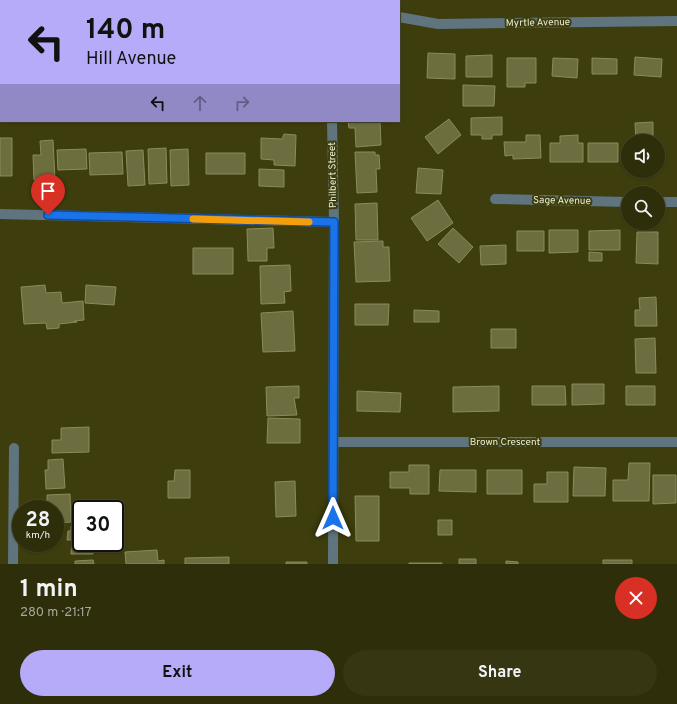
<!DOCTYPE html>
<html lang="en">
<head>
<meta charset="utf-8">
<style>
  body { margin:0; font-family:Overpass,sans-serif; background:#363613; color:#f1f3f6; height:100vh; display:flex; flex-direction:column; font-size:15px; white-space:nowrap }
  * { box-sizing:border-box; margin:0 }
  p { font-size:13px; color:#a7a89c }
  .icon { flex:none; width:22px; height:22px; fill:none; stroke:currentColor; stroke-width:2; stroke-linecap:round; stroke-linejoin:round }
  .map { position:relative; height:564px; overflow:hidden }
  .side { display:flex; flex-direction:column; background:#2e2e0a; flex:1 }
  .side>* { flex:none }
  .hud { position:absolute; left:0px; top:0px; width:400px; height:122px; box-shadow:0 1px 3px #0004,0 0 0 1px #494a2b; background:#b6abf8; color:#111; overflow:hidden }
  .buttons { position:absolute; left:621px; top:134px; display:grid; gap:8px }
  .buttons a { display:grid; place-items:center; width:44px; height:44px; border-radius:50%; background:#2e2e0a; box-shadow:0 1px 3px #0004,0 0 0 1px #494a2b; font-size:20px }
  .speed { position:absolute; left:12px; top:500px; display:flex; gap:8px; font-size:20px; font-weight:700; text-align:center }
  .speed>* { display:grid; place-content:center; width:52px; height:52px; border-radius:50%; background:#2e2e0a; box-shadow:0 1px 3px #0004,0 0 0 1px #494a2b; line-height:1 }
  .speed small { font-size:10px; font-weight:400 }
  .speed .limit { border:2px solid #111; border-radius:6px; background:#fff; color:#111 }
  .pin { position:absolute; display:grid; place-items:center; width:34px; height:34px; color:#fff; margin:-41px -17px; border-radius:50% 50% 50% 0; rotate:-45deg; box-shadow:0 0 4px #0007 }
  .pin .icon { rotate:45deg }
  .me { position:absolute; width:44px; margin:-22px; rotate:0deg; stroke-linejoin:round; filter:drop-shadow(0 0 3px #0008) }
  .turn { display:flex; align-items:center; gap:14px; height:84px; padding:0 20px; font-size:18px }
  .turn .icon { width:52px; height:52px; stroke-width:2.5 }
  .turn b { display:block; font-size:28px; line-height:34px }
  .lanes { display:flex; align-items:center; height:38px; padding:0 20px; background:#0003; justify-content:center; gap:20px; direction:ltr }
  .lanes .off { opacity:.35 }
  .round { display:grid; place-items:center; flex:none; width:42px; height:42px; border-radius:21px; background:#363613 }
  .head { display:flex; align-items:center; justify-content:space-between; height:68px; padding:0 20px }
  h1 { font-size:24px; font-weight:700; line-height:30px }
  .button { display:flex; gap:8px; margin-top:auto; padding:8px 20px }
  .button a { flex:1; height:46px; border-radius:24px; background:#b6abf8; color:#111; font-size:16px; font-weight:700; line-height:46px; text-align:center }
  .button a+a { background:#363613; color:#f1f3f6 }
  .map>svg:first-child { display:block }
</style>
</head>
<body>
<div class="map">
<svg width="677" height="564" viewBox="0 0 677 564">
  <rect width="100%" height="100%" fill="#3d3d0e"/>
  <path fill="#6d6e40" stroke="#8a8c5c" d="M0,42H1V74H0Z
    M428,53L455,54V79L427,78Z
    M492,55V77H466V56Z
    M635,57L662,59L661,77L634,75Z
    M507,58H536V83H525V87H507Z
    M553,58L578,59L577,78L552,76Z
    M592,58L617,59V74H592Z
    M463,85L495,86L494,106H463Z
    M502,117V135H492V139H482V135H471V118Z
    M449,119L461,135L438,154L425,137Z
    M348,121H380L381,145L356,147L355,128H349Z
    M653,122V141H636L635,123Z
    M284,134L296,135L295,166L274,165V160L261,159V138L282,139Z
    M526,135H540L541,158L513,159V155L505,156L504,142H526Z
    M578,135V143H583V162H550V143H560V136Z
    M0,138H12V176H0Z
    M53,140L55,179L34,180L33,155H41L40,141Z
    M588,143H618V162H588Z
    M166,148L167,183L149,184L148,149Z
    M86,149L87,169L58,170L57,150Z
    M188,149L189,185L171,186L170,150Z
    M143,150L145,185L128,186L126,151Z
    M122,152L123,174L90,175L89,153Z
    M355,152H375V155H379L380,169H376L377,192L357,193Z
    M206,153H245V174H206Z
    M418,168L443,170L441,194L416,193Z
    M259,169L284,170V187L259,186Z
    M438,200L453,223L427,241L411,218Z
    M377,203L378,240H356L355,204Z
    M273,228L274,248H267V261H248L247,229Z
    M453,228L473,247L459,263L438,244Z
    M549,230H578V252L549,253Z
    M620,230V250H589V231Z
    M517,231H544V251H517Z
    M637,232H658V264L636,263Z
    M383,241V247H389L390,281L356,282L354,242Z
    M506,245V264L481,265L480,246Z
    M193,248H233V274H193Z
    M589,252L602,253V261H589Z
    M290,265L291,291L284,292L285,303L261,304L260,266Z
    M45,285L46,293L61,292L62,303L83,301L84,320L74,321L77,322L59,324V328L47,329L46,323L24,324L21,287Z
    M86,285L116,287L114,305L85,303Z
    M656,297L657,326H635V310H640L639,298Z
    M355,304H389L388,325H355Z
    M414,310L439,311V322H414Z
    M293,311L295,351L263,352L261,313Z
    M491,329H516V348H491Z
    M655,338L656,373H636L635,339Z
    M572,384H604V404L572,405Z
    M299,386V398H294L297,415L267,416L266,387Z
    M499,386V411L453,412V387Z
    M532,386H565L566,405H532Z
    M626,386H655V405H626Z
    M357,391L401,393L400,412L357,411Z
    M268,418L300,419V443H267Z
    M89,427V452L52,453V440H61V428Z
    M63,459L65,488L46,489L45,470H48V460Z
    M629,463H650L649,501H613V480H628Z
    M409,465H429V494H410V488H390V472H409Z
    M574,467L606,468L605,496H573Z
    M175,470H190V498H168V481H174Z
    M440,470H476V492L439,491Z
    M487,470H522V494H487Z
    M547,472H568V502H534V484H547Z
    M653,475H676V503L653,504Z
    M295,481L296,516L276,517L275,482Z
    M70,494L71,522L55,523V509H47V495Z
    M355,496H379V541H356Z
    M438,520H452V535H438Z
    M71,526H81V543H93V554H71L72,540H67L68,531H71Z
    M157,550L158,561L164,560V564H126L125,552Z
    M229,557V564H185V558Z
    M459,559H476V564H459Z
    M93,560L94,564H75V561Z
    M603,560H632V564H603Z
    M506,561L518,562V564H506Z
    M286,562H307V564H286Z
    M409,563H442V564H409Z"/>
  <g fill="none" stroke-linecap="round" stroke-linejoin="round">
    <path stroke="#5f747f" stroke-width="10" d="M330,0V1
      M0,7H1
      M399,17L438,24L677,21
      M332,121L334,222L333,564
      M495,199L628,202
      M658,202H677
      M0,214L334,222
      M333,442H677
      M13,564L14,448"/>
  </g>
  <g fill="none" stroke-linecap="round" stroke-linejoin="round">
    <g stroke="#114b97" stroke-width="10">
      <path id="route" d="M48,215L334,222L333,518"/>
    </g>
    <use href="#route" stroke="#1a73e8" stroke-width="7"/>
    <path stroke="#f59e0b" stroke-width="7" d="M193,219L309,222"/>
  </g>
  <g text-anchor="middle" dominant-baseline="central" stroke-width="4" stroke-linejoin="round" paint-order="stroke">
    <g font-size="10" fill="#eaecd2" stroke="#3d3d0e">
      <text transform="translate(538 23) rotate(-1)">Myrtle Avenue</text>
      <text transform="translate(333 175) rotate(-91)">Philbert Street</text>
      <text transform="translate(562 201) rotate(1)">Sage Avenue</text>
      <text x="505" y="442">Brown Crescent</text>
    </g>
  </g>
</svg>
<div class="buttons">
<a><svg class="icon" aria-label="sound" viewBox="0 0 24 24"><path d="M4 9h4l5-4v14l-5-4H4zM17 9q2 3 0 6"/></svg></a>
<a><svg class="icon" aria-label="search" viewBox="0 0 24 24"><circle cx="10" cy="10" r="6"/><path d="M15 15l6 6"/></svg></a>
</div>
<div class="speed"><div>28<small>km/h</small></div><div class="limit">30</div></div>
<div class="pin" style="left:48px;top:215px;background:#d93025"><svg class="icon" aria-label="arrive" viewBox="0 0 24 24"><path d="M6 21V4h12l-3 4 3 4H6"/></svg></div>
<svg class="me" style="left:333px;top:518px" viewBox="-20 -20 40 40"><path d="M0-17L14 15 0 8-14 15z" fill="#1a73e8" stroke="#fff" stroke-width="4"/></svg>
<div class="hud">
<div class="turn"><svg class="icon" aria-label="left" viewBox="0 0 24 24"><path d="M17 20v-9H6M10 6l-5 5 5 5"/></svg><div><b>140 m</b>Hill Avenue</div></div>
<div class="lanes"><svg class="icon" aria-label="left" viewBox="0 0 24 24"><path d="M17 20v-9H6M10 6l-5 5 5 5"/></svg><svg class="icon off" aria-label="ahead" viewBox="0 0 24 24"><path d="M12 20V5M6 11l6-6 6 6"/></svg><svg class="icon off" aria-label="right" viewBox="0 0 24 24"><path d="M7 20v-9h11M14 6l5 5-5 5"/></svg></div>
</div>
</div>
<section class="side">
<div class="head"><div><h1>1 min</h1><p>280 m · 21:17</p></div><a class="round" style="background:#d93025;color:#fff"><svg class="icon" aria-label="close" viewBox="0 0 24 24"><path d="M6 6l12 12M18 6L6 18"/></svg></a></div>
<div class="button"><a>Exit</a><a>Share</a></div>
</section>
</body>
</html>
